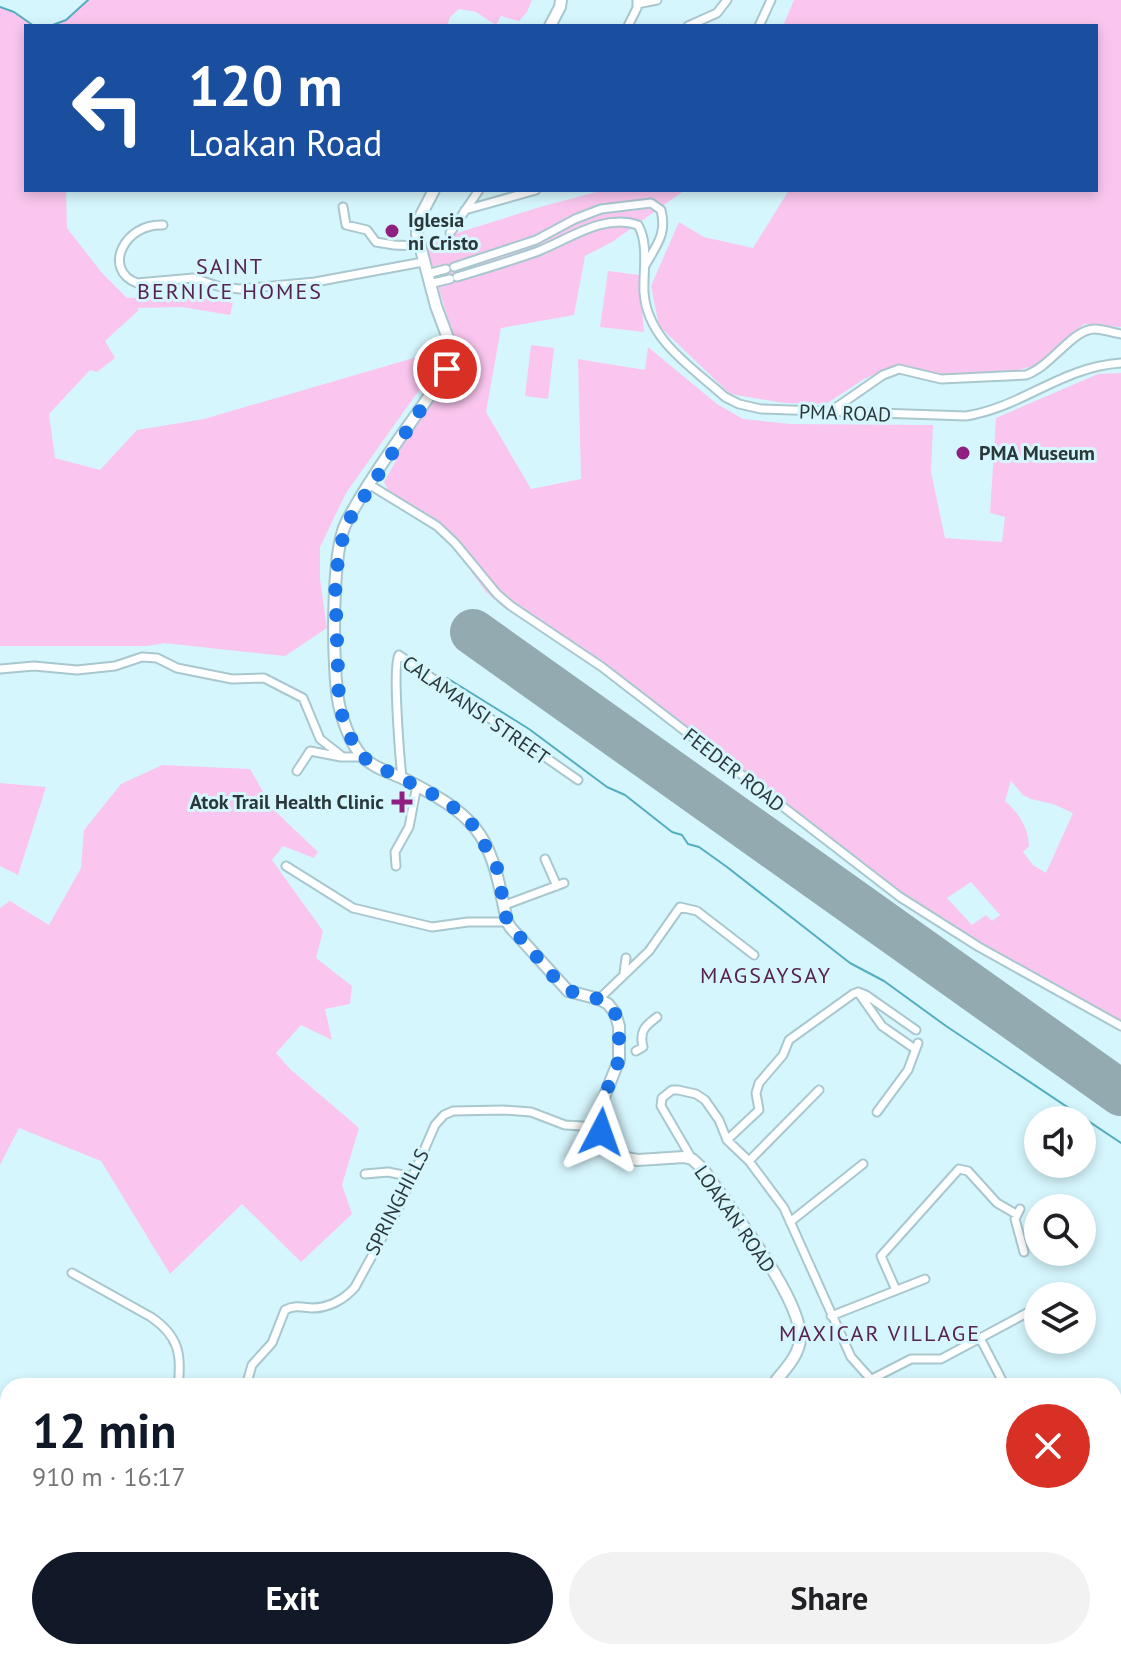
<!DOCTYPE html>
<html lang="en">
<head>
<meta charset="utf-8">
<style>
  body { margin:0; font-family:"PT Sans",sans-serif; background:#f2f2f2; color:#202124; height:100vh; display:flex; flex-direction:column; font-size:30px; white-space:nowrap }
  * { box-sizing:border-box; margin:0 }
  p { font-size:26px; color:#757577 }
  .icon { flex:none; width:44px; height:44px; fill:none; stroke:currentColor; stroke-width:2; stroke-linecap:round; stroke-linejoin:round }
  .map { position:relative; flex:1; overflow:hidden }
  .sheet { position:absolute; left:0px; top:1378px; width:1122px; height:282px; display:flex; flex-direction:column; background:#fff; border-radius:24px 24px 0 0; box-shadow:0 4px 12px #0003 }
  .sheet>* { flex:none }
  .top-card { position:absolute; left:24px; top:24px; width:1074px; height:168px; border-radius:0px; box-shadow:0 4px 12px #0003; background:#1a4fa0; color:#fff; overflow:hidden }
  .controls { position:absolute; left:1024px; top:1106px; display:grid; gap:16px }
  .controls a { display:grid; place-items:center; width:72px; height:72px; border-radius:50%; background:#fff; box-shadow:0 4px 12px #0003; font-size:40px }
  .pin { position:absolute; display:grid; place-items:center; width:68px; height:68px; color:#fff; margin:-34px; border:4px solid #fff; border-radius:50%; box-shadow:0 2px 8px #0007 }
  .me { position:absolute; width:88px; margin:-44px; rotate:4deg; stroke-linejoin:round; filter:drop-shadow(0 0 6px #0008) }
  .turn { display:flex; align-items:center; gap:28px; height:168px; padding:0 32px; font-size:36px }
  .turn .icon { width:104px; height:104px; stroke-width:2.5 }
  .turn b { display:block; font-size:56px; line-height:68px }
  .round { display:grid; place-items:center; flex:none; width:84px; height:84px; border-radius:42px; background:#f2f2f2 }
  .head { display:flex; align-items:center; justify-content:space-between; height:136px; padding:0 32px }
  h1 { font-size:48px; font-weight:800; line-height:60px; color:#111827 }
  .cta { display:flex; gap:16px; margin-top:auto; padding:16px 32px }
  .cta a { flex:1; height:92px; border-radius:48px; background:#111827; color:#fff; font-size:32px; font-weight:800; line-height:92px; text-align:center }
  .cta a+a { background:#f2f2f2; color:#202124 }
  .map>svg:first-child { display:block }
</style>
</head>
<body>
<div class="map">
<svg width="1121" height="1659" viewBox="0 0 1121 1659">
  <rect width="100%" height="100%" fill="#d6f6fd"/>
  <path fill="#fac6ef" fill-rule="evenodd" d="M88,0H532L527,12L519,21L501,16L496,25L476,12L459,9L450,17L447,26H50L66,20Z
    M794,0H1121V327L1084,324L1036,365L1015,371L950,375L894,366L864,379L826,404L784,403L730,394L659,326L651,286L679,222L704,237L753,248L789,190H1096V26H783Z
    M0,7L14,12L34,26H26V190H66L67,228L102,273L127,298L188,296L233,303L230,315L182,307L137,308L139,310L105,341L115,358L97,372L90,370L49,414L55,458L100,470L137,430L204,419L441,350L424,383L346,493L320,547V579L327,628L285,656L164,643L148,646H0Z
    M604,190H685L612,242L585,256L574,315L501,328L486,412L531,489L581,479L578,359L645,370L648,347L717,404L743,419L790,424L933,425L931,472L945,538L1002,542L1005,517L990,513L996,418L1098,374L1121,373V1032L978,951L887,893L597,667L503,607L486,592L450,542L429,523L393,500L384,482L397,459L395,457L456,364L457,348L425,243L540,207ZM1011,781L1023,795L1031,799L1053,804L1073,813L1046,873L1033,865L1023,852L1029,846C1028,827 1019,813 1005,801ZM971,882L1000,915L992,921L986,915L972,925L947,898Z
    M608,271L639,275L644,332L600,327Z
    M531,345L554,348L548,399L525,396Z
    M162,765L250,769L273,809L318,852L314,858L283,846L272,860L323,931L316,958L352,986L350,1004L325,1009L332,1040L301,1025L276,1053L290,1069L359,1128L342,1185L352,1214L301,1262L242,1204L170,1274L101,1161L19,1128L0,1165V908L10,901L49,925L81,868L84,830L121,784Z
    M0,783L46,787L18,875L0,866Z
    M0,1477L8,1483V1611L0,1609Z"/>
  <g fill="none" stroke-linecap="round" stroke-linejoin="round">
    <path stroke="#53aec0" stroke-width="2" d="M0,7L14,12L34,26
      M50,26L66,20L88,0
      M447,678L529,729L607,787L625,795L672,832L682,835L688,844L699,847L727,867L850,963L884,981L946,1026L1121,1143"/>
    <path stroke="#92aab0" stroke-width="46" d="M473,632L1121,1093"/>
    <g stroke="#a8c7ce" stroke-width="11">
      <path id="minor" d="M637,4L657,0
        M628,26L637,8V0
        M688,26L717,13L727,0
        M759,26L771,0
        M343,207L346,225L367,230L376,242L394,245L419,246
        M465,210L536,190
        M163,225C124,223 102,270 137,283L193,278L221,287L240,289L315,282L423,262
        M450,233L479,190
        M454,267L536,240L575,219L601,209L651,203L661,210C667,234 657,244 646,264
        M427,274L446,269
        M457,277C484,269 510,261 536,252C568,240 603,213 638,225C649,244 643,271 644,292C647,340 692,367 725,397L739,404L761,409L966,416C1023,407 1061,367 1121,363
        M429,284L450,279
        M831,411L883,375L899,369L941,379L1026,375C1052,366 1072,329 1095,329C1103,329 1113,333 1121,334
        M370,485L437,526L455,543L497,594L511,606L602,667L900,897L979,947L1121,1026
        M0,669L34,666L77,670L115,666L142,657L157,658L177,668L232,679L264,678L303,698L320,739L343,757H363
        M297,771L310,751L341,757
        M402,778C400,759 392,664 399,655L578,780
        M545,859L557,886
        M286,866L353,908L432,927L468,922H507
        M396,866L395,852L409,827L417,785
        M505,905L564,883
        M624,973L626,958
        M858,992L882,1026L915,1049
        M599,999L649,951L680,907L697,911L754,955
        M636,1051L643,1047C639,1031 645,1026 657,1017
        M877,1112L908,1070L918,1043
        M727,1140L759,1110L756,1093L759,1083L783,1055L789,1040L853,994L858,992L866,995L916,1030
        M692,1159L661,1106L662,1098L672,1090H678L696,1094L705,1100L719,1120L727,1140L749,1161L784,1208L851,1357L877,1386
        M749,1161L819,1090
        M365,1174L388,1172L413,1177
        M1020,1209L1015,1219L1024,1252
        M790,1222L863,1164
        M72,1273L151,1317C179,1336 182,1355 178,1386
        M896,1290L881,1256L959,1169L968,1171L997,1203L1016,1214
        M831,1316L925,1279
        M980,1338L1005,1386
        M870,1380L911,1359H941L1038,1307
        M246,1386L252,1365L272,1343L285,1310C295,1305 301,1307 312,1308C329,1308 345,1299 355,1287L401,1203L435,1125L444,1115L453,1111L503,1110L531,1112L565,1125L600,1127
        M0,1441L8,1444
        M51,1652L53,1659
        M380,1659L381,1652
        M1091,1659L1110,1657L1121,1650"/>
    </g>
    <g stroke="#a8c7ce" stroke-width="14">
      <path id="secondary" d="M550,26L560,7L561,0
        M434,190L417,223V234L436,306L452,349L450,364L440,380C409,427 372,473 346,523C331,553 332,670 339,705C343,721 349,741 361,755C372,768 393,773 408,781C485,820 491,840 507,922L511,928L568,991L599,999L608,1004L615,1013L619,1026V1060L599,1110L601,1132L611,1147L626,1158L638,1160L684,1157L692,1159L703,1169C727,1205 803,1299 800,1339C799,1357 782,1372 772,1386
        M491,1652L492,1659
        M856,1652L857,1659
        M887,1652L892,1659
        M181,1659L193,1652"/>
    </g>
    <g stroke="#fff" stroke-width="15">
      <path id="primary" d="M1114,1628L1121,1629
        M999,1659L1005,1652"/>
    </g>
    <use href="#minor" stroke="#fff" stroke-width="7"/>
    <use href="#secondary" stroke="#fff" stroke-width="10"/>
    <use href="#primary" stroke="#e3b8da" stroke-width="11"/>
  </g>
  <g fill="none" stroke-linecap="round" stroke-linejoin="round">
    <path stroke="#1a73e8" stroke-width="14" stroke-dasharray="0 25.2" d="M447,369L345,526L335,578L339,702L345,727L360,755L373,764L446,801L475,827L497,868L507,922L560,984L576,994L599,999L614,1010L619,1026V1060L599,1110L601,1132"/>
  </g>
  <g fill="#8f2082" stroke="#d6f6fd" stroke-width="3">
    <circle cx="392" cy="231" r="8"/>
    <circle cx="963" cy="453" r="8"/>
    <path d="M398 790h8v8h8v8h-8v8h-8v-8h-8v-8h8z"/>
  </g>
  <g text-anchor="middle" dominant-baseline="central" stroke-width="6" stroke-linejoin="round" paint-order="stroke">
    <g font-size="20" font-weight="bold" fill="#2b383b" stroke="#d6f6fd" text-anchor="start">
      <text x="408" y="220">Iglesia<tspan x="408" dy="23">ni Cristo</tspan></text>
      <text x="979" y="453">PMA Museum</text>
      <text x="384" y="802" text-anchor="end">Atok Trail Health Clinic</text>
    </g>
    <g font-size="20" fill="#2b383b" stroke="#d6f6fd">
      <text transform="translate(845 413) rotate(2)">PMA ROAD</text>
      <text transform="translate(476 710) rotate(35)">CALAMANSI STREET</text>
      <text transform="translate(734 770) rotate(38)">FEEDER ROAD</text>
      <text transform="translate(397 1202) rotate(-63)">SPRINGHILLS</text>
      <text transform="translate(735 1219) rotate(55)">LOAKAN ROAD</text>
    </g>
    <g font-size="22" letter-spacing="2" fill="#582350" stroke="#d6f6fd">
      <text x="230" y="266">SAINT<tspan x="230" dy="25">BERNICE HOMES</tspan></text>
      <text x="766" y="975">MAGSAYSAY</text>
      <text x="880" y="1333">MAXICAR VILLAGE</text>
    </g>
  </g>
</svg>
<div class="controls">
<a><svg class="icon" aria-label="sound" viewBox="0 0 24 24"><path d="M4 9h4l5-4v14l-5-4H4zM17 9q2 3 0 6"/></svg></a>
<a><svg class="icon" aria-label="search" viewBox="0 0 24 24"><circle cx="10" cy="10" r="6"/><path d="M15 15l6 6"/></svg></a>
<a><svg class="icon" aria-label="layers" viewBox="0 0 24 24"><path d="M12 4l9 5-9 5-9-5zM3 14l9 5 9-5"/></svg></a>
</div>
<div class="pin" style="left:447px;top:369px;background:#d93025"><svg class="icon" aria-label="arrive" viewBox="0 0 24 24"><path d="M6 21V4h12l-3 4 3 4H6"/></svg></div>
<svg class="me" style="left:601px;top:1132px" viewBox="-20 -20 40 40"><path d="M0-17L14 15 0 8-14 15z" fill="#1a73e8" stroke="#fff" stroke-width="4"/></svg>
<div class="top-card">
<div class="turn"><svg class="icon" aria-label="left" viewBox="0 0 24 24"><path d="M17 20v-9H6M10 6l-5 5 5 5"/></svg><div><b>120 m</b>Loakan Road</div></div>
</div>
<section class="sheet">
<div class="head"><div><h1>12 min</h1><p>910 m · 16:17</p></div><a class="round" style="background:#d93025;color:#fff"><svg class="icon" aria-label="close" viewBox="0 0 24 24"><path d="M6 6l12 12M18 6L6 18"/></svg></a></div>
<div class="cta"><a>Exit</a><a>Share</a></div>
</section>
</div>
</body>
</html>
